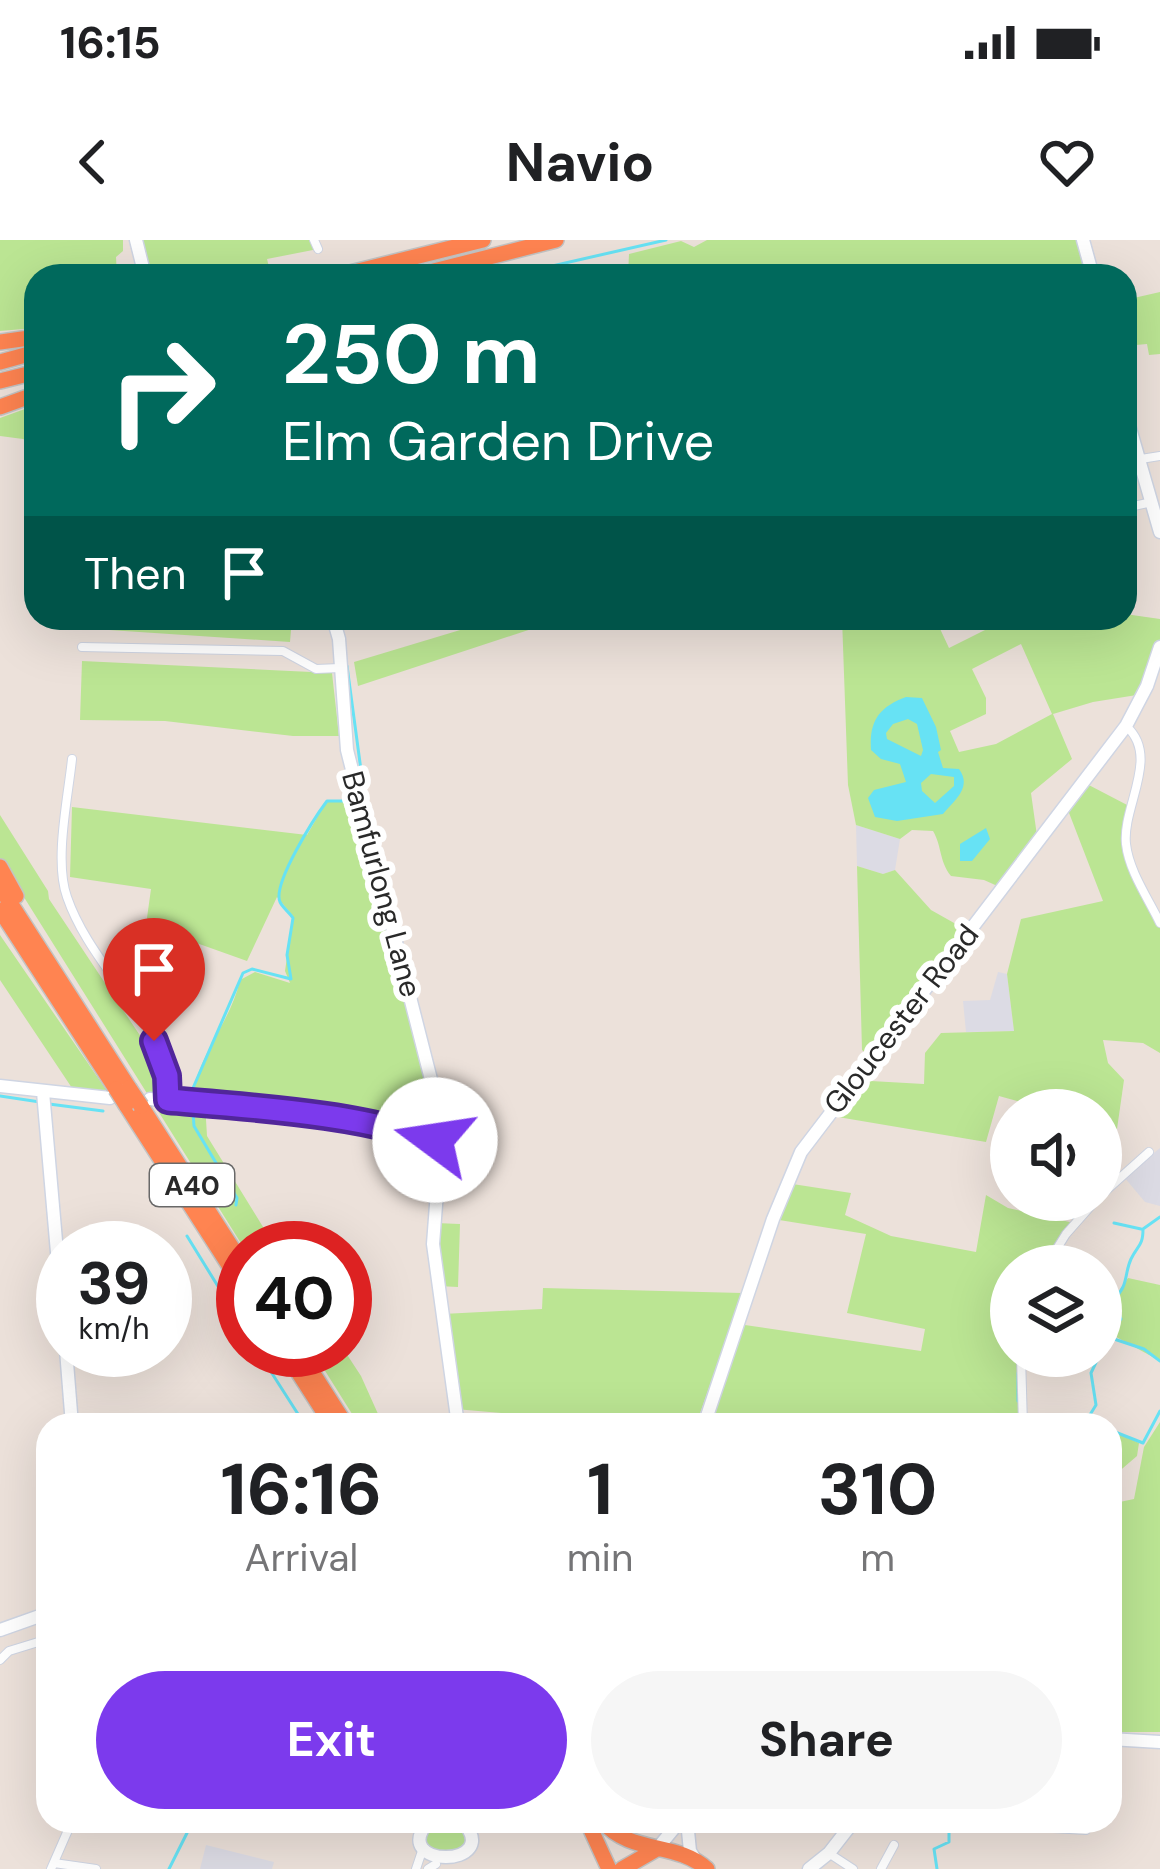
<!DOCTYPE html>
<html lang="en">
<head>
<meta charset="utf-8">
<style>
  body { margin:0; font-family:"DM Sans",sans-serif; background:#f6f6f6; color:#202124; height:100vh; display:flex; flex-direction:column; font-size:45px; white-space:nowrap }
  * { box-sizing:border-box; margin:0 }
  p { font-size:39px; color:#757577 }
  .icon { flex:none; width:66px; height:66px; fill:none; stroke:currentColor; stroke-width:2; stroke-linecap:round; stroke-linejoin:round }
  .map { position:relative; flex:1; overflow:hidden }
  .sheet { position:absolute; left:36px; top:1173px; width:1086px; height:420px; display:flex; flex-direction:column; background:#fff; border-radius:36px; box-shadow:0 12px 48px #0002 }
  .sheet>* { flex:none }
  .hud { position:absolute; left:24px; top:24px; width:1113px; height:366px; border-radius:36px; box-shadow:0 12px 48px #0002; background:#00695c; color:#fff; overflow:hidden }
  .controls { position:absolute; left:990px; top:849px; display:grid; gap:24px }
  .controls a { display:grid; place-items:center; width:132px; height:132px; border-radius:50%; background:#fff; box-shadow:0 12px 48px #0002; font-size:60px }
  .speed { position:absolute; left:36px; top:981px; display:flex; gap:24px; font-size:60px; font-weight:700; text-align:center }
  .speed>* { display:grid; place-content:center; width:156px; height:156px; border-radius:50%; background:#fff; box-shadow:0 12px 48px #0002; line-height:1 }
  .speed small { font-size:30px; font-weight:400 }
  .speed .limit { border:18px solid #d22; background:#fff; color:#111 }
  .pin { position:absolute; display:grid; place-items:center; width:102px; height:102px; color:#fff; margin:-123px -51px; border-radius:50% 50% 50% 0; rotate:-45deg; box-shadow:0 0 12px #0007 }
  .pin .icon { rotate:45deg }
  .me { position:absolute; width:132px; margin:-66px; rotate:284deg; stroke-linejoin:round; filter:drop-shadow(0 0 9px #0008) }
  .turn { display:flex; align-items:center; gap:42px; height:252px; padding:0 60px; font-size:54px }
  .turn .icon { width:156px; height:156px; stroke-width:2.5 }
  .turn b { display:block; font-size:84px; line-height:102px }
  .then { display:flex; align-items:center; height:114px; padding:0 60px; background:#0003; gap:24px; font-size:45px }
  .eta { display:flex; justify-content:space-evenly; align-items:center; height:204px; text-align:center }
  .eta b { font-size:72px; font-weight:700; line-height:84px }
  .button { display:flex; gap:24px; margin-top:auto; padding:24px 60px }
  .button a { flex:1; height:138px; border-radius:72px; background:#7c3aed; color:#fff; font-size:48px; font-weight:700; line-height:138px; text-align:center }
  .button a+a { background:#f6f6f6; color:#202124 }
  .status { display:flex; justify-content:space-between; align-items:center; height:84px; padding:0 60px; background:#fff; direction:ltr }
  .status svg { height:33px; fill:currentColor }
  header { display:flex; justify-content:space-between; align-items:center; height:156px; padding:0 60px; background:#fff; font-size:54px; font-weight:700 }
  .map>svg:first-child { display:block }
</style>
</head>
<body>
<div class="status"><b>16:15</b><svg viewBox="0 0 49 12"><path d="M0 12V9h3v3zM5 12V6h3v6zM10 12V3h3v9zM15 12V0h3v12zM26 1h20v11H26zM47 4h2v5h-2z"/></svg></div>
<header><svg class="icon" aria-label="back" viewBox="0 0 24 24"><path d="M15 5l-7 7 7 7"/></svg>Navio<svg class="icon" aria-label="heart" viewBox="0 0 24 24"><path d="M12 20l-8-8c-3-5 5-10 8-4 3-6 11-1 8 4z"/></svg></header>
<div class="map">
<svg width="1160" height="1629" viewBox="0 0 1160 1629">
  <rect width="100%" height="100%" fill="#ece1da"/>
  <path fill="#dcdbe4" d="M856,585L900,599L895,630L883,634L857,626Z
    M998,732L1007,734L1014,791L966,792L963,761L990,760Z
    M1160,908V966L1145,962L1124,937Z
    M206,1605L274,1622L272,1629H200Z"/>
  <path fill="#bbe593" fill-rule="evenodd" d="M0,0H123V11L116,17L117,36H36L35,88L0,91Z
    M143,0H314L318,9L267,19L269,27L232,36H161L147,22Z
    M707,0H1083L1090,36H628L629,14L681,1L694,7Z
    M1160,52V114L1149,115L1147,104L1125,106V60Z
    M36,165V205L23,199L0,196V178Z
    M1125,374L1160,379V407L1143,454L1093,462L1053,474L1072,519L1031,553L1038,603L1002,648L984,640L951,636C939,621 942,606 933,591L912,590L900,599L856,585L848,545L842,378H935L949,408L1009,378H1125ZM1021,404L1052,474L996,504L959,512L950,491L986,474V458L972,429Z
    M88,378H292L290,402L94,389L95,383Z
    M500,378H565L358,446L354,422Z
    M82,421L332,433L339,496H293L165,481L80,480Z
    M1083,542L1131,567L1127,611L1160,683V813L1143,803L1103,800L1108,823L1124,840L1117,889L1101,885V870H1049L999,856L986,902L826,875L853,840L924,844L925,813L941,793L1014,791L1007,734L1021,679L1103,661L1066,565Z
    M327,560L354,562L357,589L407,755L434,871L433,877L424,885L399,886L193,853C200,812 231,781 240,740L255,732L290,743L285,731L293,676L277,657L247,721L146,685L151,649L70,637L72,567L307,595Z
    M0,575L48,651L49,659L167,836L168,860L205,863L207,896L276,1008H244L0,619Z
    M857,626L883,634L895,630L931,670L963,688L867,814L862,810Z
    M0,695L107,851L72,848L0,740Z
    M786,943L851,953L845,975L891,996L976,1012L986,955L1008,968L1074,983L1046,1026H1011V1116H1021L1023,1185H704L738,1084L921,1111L925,1089L847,1073L866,994L773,979Z
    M435,983L460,984L458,1047L438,1046Z
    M1128,1038L1160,1045V1121L1109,1093L1121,1079L1114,1059Z
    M543,1048L742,1053L696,1185H560V1178L455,1169L443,1074L542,1069Z
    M312,1110H344L361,1136L383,1185H359Z
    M1160,1182V1492H1110V1264L1134,1259L1144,1207Z
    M1110,1190L1139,1203L1137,1216L1116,1234L1110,1230Z
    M435,1581L459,1583L466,1596L464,1610L427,1612L425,1592Z"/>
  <path fill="#67e2f4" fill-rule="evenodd" d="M906,457L922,458L936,487L941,510L938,512L943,528L959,529C972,547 956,559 943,574L897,581L875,577L868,558L874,550L906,542L900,524L881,519L871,510C869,481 879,467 906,457ZM908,479L917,484L923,510L921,516L887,499L886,493L893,484ZM931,534L954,537V546L935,563L922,551L921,543Z
    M986,588L990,599L972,621H960V604Z"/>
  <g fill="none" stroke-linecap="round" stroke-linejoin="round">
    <path stroke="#67e2f4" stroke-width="3" d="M508,36L666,0
      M347,426L365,560
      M190,855L243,733L252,729L291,739L287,715L293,678C289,672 283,668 280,662C272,644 315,577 327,561H356
      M0,856L40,862
      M49,864L103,871
      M193,872L194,886L237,958L236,965
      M1026,969L1073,977
      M1114,983L1141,989
      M187,996L243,1087
      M1110,1089L1114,1099L1144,1109L1160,1121
      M1101,1096L1121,1079L1114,1059C1129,1045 1124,1034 1131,1019C1138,1005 1143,1006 1143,989L1160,977
      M1101,1101V1112
      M257,1110L305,1185
      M1018,1133V1161
      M1091,1185L1088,1178L1096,1165L1091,1133L1099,1116
      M1110,1190L1143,1203L1160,1171
      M1110,1214L1116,1218L1120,1235L1110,1246
      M169,1629L193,1581
      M937,1629L934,1609L949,1602V1586L962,1581"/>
    <g stroke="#cfd5e3" stroke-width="10">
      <path id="street" d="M314,0L318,9
        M1141,219L1160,216
        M1125,268L1152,262
        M82,407L283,411L316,429L340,428
        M1127,487C1160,517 1122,567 1126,604C1129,631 1148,658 1160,683
        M72,519C68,558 54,621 67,657C92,730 166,780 168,861
        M1101,955L1149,912
        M1046,1026L1066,994L1096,960
        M1021,1116L1023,1185
        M0,1420L9,1411L48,1399
        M1045,1581L1053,1588L1086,1590
        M993,1585L1028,1581
        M830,1614L853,1629
        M54,1623L96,1629
        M51,1629L72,1581
        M416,1629L422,1611
        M428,1629L436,1624
        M881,1629L894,1605"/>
    </g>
    <g stroke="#cfd5e3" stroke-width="15">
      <path id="secondary" d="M136,0L145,36
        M1083,0L1093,36
        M1125,171L1160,292
        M333,378L339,399L347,510L437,863L438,893L429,905
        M0,846L110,858
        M43,852L63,1081
        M150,859L304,874L398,890L417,895L429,905L439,926L433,1004L458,1185
        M66,1110L72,1185
        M704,1185L773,979L801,912L1126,486L1147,446L1160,407
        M0,1390L48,1373
        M1110,1499L1160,1502
        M429,1581C386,1629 506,1629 462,1581
        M687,1581L690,1611L695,1619
        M657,1609L680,1581
        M809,1629L829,1613L854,1581"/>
    </g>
    <g stroke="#c3c3c3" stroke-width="18">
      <path id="highway" d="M338,36L483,0
        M414,36L556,0
        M0,102L36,97
        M0,122L36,112
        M0,141L36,132
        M0,167L36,154
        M0,627L16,656
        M0,647L129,848
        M0,670L116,849
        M126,865L243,1047
        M141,866L243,1025
        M284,1110L332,1185
        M298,1110L346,1185
        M587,1581L609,1629
        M602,1581C631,1615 676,1601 707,1629
        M622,1629L655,1610"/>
    </g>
    <use href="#street" stroke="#fff" stroke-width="8"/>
    <use href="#secondary" stroke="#fff" stroke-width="12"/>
    <use href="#highway" stroke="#ff8451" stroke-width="15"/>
    <g stroke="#c3c3c3" stroke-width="18" stroke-linecap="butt">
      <path id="highway-bridge" d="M129,848L141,866
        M116,849L126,865"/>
    </g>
    <use href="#highway-bridge" stroke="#ff8451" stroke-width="15"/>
  </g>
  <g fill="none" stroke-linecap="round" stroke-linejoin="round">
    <g stroke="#51269a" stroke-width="30">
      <path id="route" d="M154,801L167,836L168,860C222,865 392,875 429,905L435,900"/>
    </g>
    <use href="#route" stroke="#7c3aed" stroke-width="21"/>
  </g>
  <g text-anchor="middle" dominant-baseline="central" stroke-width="12" stroke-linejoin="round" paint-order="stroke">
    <rect fill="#fff" stroke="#696969" stroke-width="3" x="150" y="924" width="84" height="42" rx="9"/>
    <g font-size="27" font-weight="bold" fill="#292929">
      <text x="192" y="945">A40</text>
    </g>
    <g font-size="30" fill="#292929" stroke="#fff">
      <text transform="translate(382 644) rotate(75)">Bamfurlong Lane</text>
      <text transform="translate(901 779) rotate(-52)">Gloucester Road</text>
    </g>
  </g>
</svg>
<div class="controls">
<a><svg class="icon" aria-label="sound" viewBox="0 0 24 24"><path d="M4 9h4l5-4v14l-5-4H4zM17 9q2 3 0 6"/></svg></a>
<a><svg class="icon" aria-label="layers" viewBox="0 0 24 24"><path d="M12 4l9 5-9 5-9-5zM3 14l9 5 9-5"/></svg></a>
</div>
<div class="speed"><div>39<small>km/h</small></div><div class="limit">40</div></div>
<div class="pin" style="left:154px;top:801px;background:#d93025"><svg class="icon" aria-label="arrive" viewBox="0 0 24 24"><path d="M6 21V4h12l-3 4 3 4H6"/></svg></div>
<svg class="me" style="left:435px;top:900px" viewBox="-20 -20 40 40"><circle r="19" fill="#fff"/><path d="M0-13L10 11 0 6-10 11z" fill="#7c3aed"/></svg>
<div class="hud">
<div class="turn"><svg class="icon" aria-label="right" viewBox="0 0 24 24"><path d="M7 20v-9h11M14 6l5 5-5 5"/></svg><div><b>250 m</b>Elm Garden Drive</div></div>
<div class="then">Then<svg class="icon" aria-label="arrive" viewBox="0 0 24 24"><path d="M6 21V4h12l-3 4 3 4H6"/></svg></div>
</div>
<section class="sheet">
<div class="eta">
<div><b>16:16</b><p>Arrival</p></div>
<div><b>1</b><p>min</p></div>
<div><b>310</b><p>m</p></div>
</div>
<div class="button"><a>Exit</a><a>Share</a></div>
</section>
</div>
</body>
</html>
